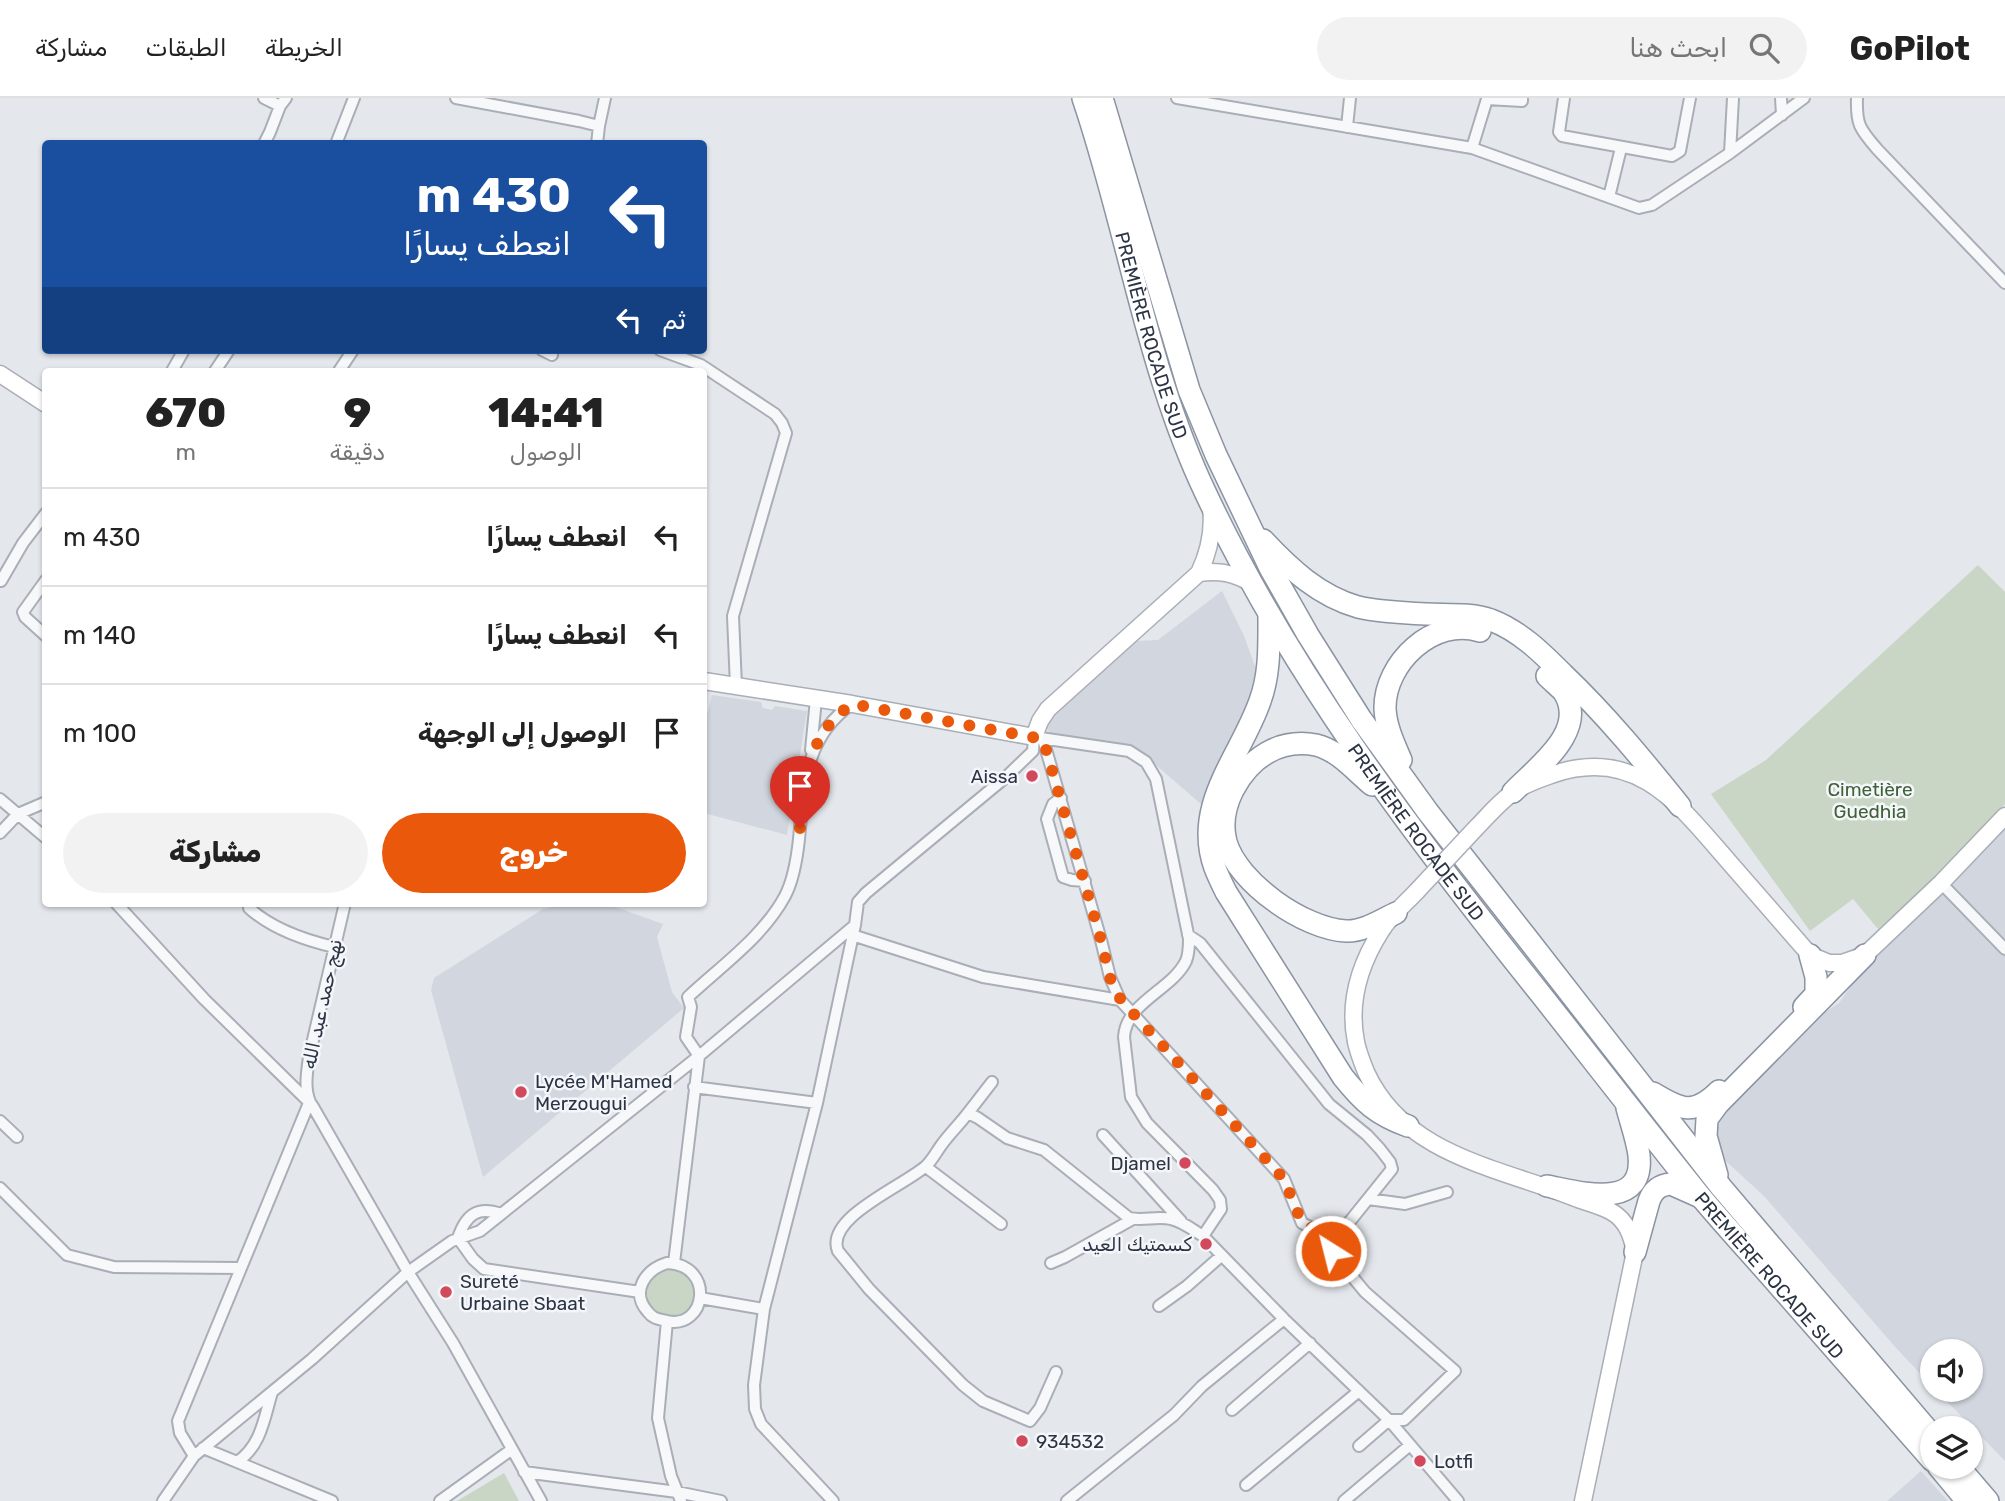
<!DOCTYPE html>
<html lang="ar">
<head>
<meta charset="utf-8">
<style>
  body { margin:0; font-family:Rubik,Cairo,sans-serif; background:#f2f2f2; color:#222; direction:rtl; height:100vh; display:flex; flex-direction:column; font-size:26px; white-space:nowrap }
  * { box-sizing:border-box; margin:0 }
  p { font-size:23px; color:#767676 }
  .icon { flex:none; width:38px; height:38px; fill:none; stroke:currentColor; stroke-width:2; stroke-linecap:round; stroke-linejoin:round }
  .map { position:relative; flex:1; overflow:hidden; direction:ltr }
  .details { position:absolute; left:42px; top:270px; width:665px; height:539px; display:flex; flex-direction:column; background:#fff; border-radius:7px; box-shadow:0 2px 5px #0004; direction:rtl }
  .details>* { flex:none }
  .top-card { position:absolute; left:42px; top:42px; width:665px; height:214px; border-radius:7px; box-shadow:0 2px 5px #0004; direction:rtl; background:#1a4fa0; color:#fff; overflow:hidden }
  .fabs { position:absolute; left:1920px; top:1241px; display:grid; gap:14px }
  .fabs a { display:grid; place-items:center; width:63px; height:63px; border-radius:50%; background:#fff; box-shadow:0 2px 5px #0004; font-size:35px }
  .pin { position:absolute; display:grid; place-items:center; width:60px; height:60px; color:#fff; margin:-72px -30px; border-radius:50% 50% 50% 0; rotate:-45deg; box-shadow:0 0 7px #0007 }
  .pin .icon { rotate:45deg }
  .me { position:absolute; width:77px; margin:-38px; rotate:324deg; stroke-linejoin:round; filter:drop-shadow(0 0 5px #0008) }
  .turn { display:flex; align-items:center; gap:24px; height:147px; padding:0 21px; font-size:32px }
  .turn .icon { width:91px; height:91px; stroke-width:2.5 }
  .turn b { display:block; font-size:49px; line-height:60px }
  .then { display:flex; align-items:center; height:66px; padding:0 21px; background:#0003; gap:14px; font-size:26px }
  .eta { display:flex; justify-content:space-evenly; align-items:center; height:119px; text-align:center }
  .eta b { font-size:42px; font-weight:800; line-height:49px }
  .button { display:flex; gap:14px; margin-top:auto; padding:14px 21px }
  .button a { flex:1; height:80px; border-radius:42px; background:#ea580c; color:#fff; font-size:28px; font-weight:800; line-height:80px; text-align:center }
  .button a+a { background:#f2f2f2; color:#222 }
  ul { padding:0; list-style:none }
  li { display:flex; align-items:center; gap:21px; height:98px; padding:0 21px; border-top:2px solid #e0e0e0 }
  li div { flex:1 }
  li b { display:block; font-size:26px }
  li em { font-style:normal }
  header { display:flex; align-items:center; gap:42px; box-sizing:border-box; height:98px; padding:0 35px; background:#fff; border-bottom:2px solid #e0e0e0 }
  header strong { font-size:33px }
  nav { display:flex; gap:38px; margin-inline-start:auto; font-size:24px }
  .search { width:490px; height:63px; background:#f2f2f2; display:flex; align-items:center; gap:18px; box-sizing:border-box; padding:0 24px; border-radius:38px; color:#767676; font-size:26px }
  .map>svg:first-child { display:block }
</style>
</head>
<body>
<header>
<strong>GoPilot</strong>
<div class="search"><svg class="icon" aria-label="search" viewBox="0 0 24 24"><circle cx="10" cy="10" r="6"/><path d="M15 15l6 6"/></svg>ابحث هنا</div>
<nav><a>الخريطة</a><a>الطبقات</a><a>مشاركة</a></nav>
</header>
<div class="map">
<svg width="2005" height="1403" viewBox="0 0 2005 1403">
  <rect width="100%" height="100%" fill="#e4e7ec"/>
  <path fill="#d2d6de" d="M1222,493L1244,538L1261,585L1202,707L1134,648L1050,635L1042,624L1136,543L1158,542Z
    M712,597L761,604L763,610L772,612L775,608L807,613L787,737L704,715V628Z
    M2005,728V1363L1936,1292H1970V1253H1932V1288L1897,1251L1764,1098L1718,1056L1717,1027L1732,1001L1808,925L1839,905L1861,874L1942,789Z
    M569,805H604L663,826L657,839L672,894L684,910L483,1079L431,892L434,880L543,811Z
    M1921,1373L1948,1403H1887Z"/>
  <path fill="#c9d6c5" d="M1978,467L2005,494V706L1932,783L1878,831L1853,801L1810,833L1711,696L1766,662Z
    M647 1195a24 24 0 1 1 48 0a24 24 0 1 1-48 0Z
    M504,1375L519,1403H457Z"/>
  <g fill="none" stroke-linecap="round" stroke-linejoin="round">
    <g stroke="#a9aeb7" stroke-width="14">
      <path id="street" d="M264,0L280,8L286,0
        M456,0L579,23L599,28L597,46
        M1177,0L1472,50L1639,110L1652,107L1730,55L1804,0
        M1564,0L1559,34L1562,38L1672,58L1680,53L1690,0
        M1781,0L1782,17
        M1857,0C1856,27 1860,31 1877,51L2005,185
        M599,28L605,0
        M1347,29L1350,0
        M264,46L270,34L280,8
        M336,46L354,0
        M1472,50L1487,1L1522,3V0
        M1730,55L1733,0
        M1609,99L1621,50
        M542,252L552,257
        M660,252L701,267L775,316L782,325L786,335L733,518L736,588
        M172,273L184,252
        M215,273L229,252
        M339,273L353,252
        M46,482L23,514L25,519L46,538
        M1,483L23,445L46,415
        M1043,641L1101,842L1110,879L1120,902L1284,1081L1302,1125L1320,1134L1335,1138L1351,1122L1392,1071L1390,1064L1380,1051L1367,1037L1329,1006L1200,845L1188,837
        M811,652L816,601
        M1061,700L1053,706L1047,721L1063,779L1072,782L1085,783
        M0,701L46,740
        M0,735L18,716L46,704
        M1941,785L2005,851
        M116,805L204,901L312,1007L408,1174L453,1245L541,1403
        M249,810C272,831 304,842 334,849
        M849,836L983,879L1120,902
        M694,989L817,1005
        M310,1004C304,990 307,974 309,959L345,805
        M968,1015L992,984
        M0,1023L17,1039
        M1103,1037L1181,1123
        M926,1069L1001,1126
        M0,1090L67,1157L114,1169L241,1170
        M1368,1101L1405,1106L1447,1094
        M501,1116C478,1108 466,1116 458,1140L473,1161L484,1171L640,1194
        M1335,1138L1331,1153L1365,1194L1455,1273L1404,1322H1389L1359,1348
        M667,1165C716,1167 706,1232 667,1223C659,1221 653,1221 648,1214C630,1194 645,1172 667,1165Z
        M674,1165L699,958L686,939L691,909L688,899C721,868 763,839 785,798C794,781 797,760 799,741C804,689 804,639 852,606
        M1051,1165L1065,1159L1133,1121
        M700,1200L764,1211
        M1159,1208L1187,1188L1221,1158
        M667,1223L658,1320L671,1378L681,1403
        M1056,1274L1040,1310L1030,1323L983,1303L963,1287L869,1191L838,1153C824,1119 908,1086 927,1067C932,1062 936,1055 940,1049C948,1037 959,1027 968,1015L978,1020L1007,1040L1044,1052L1129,1120C1143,1123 1157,1118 1171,1121C1182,1123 1193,1132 1203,1138
        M1232,1312L1310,1245
        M203,1350L332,1403
        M194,1358L180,1335L178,1323L309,1005
        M237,1364C261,1348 264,1321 272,1294
        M524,1374L677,1394L721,1403
        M1246,1387L1359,1293
        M163,1403L194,1358L312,1261L408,1174L452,1143L480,1133L699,958L855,827
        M440,1403L511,1352
        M833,1403L761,1326L755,1311L754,1287L764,1211L817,1005L855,827L858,804L866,795L1006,679L1033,653L1034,639L1129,653L1146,664L1156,681L1189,841C1189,848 1189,856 1186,863C1172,892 1126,904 1124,939L1131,999L1147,1025L1213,1092L1220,1102L1221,1111L1203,1138L1284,1221L1389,1322L1458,1403
        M1067,1403L1174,1317L1202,1288L1284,1221
        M1344,1403L1410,1347"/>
    </g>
    <g stroke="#a9aeb7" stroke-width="19">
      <path id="secondary" d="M0,276L46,306
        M1199,475C1219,472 1235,475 1252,486
        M704,583L852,606L1034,639L1040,623L1048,611L1199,475C1209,454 1214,434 1211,410
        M1476,730C1488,718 1500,703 1515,693C1527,685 1540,681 1554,676C1638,648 1680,708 1729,764C1756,795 1783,826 1810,857L1829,865H1842L1865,857L1941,785L2005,718
        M1417,793C1405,806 1390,818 1381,833C1360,866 1348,904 1356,944C1358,954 1362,964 1366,974C1404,1058 1501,1070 1578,1101C1589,1105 1602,1108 1612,1114C1627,1123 1632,1138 1635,1154L1583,1403"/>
    </g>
    <g stroke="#8b94a3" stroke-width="24">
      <g id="highway">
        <path id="s1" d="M1083,0C1126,126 1145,261 1200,383C1286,571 1414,738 1543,899C1595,965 1647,1032 1700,1098C1726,1129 1754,1159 1781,1190C1831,1247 1882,1305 1932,1362"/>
        <path d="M1102,0L1189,292L1216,357L1270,470L1308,537L1361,621L1428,714L1527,840L1721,1089L1932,1337"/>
        <path d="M1263,442C1290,471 1319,498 1358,509C1380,514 1404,515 1427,516C1448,517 1471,515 1491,522C1520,533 1542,555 1563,576C1606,617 1643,662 1680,708"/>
        <path d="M1269,519C1269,548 1270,576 1260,603C1241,658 1192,707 1215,770C1218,778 1222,786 1226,794L1343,979C1363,1004 1377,1017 1408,1028"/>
        <path d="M1401,662C1394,646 1386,629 1385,611C1384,565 1434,518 1480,533"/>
        <path d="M1372,687C1355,673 1338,652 1316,647C1279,640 1250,660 1233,692C1225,708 1221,725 1226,744C1238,785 1304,831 1346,833C1363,834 1381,822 1396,815"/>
        <path d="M1513,694C1537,669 1590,632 1563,593C1558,588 1552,583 1547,578"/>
        <path d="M1804,909L1816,896V879L1810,857"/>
        <path d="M1653,995C1681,1012 1694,1018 1719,993"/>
        <path d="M1717,1077L1706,1038L1707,1021L1718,1006L1865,857"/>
        <path d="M1547,1088C1579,1094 1645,1114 1639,1057C1637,1042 1631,1025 1627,1010"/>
        <path d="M1635,1154L1649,1103C1653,1092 1659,1087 1671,1086L1698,1098"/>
        <path d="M1938,1368L1967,1403"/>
        <path d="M1958,1368L1988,1403"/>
      </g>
    </g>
    <use href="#street" stroke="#f7f8fa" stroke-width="10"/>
    <use href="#secondary" stroke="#fff" stroke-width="16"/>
    <use href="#highway" stroke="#fff" stroke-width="21"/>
    <g stroke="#a9aeb7" stroke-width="19" stroke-linecap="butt">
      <path id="secondary-bridge" d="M1417,793L1476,730"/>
    </g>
    <use href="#secondary-bridge" stroke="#fff" stroke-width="16"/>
  </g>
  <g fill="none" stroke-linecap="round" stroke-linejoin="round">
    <path stroke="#ea580c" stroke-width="12" stroke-dasharray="0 21.6" d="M800,730C805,681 807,637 852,606L1043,641L1101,842L1110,880L1121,902L1284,1081L1302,1125L1320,1134L1335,1138L1331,1153"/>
  </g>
  <g fill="#d1495b" stroke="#f4f6f9" stroke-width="2.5">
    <circle cx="1032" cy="678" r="7"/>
    <circle cx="521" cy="994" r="7"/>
    <circle cx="1185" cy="1065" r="7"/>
    <circle cx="1206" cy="1146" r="7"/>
    <circle cx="446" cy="1194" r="7"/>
    <circle cx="1022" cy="1343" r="7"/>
    <circle cx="1420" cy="1363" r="7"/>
  </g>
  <g text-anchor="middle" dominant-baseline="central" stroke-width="5" stroke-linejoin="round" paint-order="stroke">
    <g font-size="19" fill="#2b3445" stroke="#f4f6f9">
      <text stroke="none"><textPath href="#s1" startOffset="247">PREMIÈRE ROCADE SUD</textPath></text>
      <text stroke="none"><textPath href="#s1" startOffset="814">PREMIÈRE ROCADE SUD</textPath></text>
      <text transform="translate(322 906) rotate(-78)">نهج حمد عبد الله</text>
      <text stroke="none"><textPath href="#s1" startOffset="1381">PREMIÈRE ROCADE SUD</textPath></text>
    </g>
    <g font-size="19" fill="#2b3445" stroke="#f4f6f9" text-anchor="start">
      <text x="1018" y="678" text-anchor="end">Aissa</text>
      <text x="535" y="983">Lycée M'Hamed<tspan x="535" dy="22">Merzougui</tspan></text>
      <text x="1171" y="1065" text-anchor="end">Djamel</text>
      <text x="1192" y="1146" text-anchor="end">كسمتيك العيد</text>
      <text x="460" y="1183">Sureté<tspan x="460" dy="22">Urbaine Sbaat</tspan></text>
      <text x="1036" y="1343">934532</text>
      <text x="1434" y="1363">Lotfi</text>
    </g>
    <g font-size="19" fill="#3f6138" stroke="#f4f6f9">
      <text x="1870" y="691">Cimetière<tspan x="1870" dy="22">Guedhia</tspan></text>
    </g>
  </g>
</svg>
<div class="fabs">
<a><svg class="icon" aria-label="sound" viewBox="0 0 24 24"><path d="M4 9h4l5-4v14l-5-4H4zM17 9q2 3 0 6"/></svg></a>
<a><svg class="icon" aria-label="layers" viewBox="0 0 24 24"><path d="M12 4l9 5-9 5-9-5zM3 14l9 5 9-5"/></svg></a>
</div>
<div class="pin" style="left:800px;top:730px;background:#d93025"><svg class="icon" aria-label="arrive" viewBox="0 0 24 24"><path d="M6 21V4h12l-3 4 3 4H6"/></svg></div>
<svg class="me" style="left:1331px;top:1153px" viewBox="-20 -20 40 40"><circle r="17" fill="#ea580c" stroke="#fff" stroke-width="3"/><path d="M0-11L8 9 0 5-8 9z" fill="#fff"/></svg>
<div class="top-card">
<div class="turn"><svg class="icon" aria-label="left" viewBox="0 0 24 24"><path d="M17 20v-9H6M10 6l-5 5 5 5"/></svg><div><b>430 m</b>انعطف يسارًا</div></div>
<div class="then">ثم<svg class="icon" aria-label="left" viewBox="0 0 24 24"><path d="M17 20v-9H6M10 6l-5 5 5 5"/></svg></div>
</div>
<section class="details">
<div class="eta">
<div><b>14:41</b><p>الوصول</p></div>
<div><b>9</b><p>دقيقة</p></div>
<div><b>670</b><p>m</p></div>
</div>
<ul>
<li><svg class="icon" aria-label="left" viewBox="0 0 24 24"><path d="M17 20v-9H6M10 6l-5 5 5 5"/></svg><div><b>انعطف يسارًا</b></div><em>430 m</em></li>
<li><svg class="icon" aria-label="left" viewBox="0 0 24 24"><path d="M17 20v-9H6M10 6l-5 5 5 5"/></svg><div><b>انعطف يسارًا</b></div><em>140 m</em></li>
<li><svg class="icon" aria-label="arrive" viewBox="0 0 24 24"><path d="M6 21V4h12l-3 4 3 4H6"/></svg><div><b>الوصول إلى الوجهة</b></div><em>100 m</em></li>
</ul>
<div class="button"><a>خروج</a><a>مشاركة</a></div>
</section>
</div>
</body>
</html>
